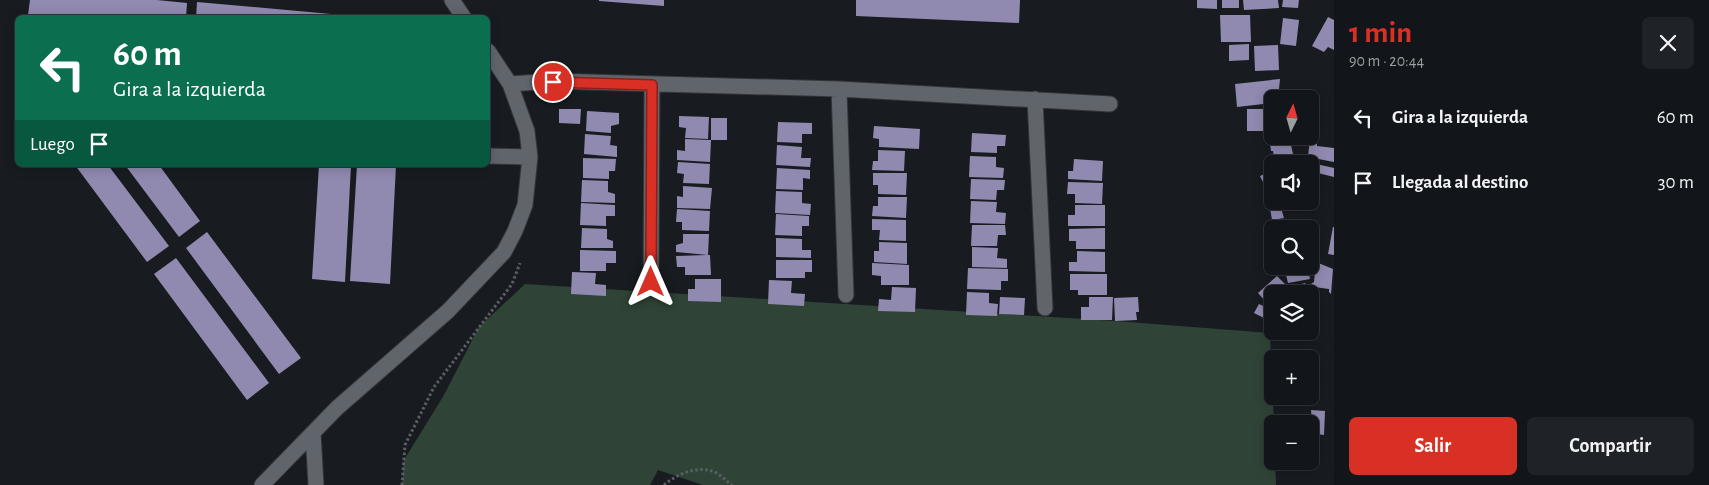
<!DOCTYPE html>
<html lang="es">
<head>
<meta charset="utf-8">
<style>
  body { margin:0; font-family:"Alegreya Sans",sans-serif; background:#1f2226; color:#f1f3f6; height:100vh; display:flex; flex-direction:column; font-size:19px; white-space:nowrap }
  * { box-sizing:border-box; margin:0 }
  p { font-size:16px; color:#9c9fa2 }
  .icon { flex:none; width:28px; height:28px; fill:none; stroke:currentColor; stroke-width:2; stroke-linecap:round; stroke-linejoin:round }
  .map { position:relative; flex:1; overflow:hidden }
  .sheet { display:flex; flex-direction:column; background:#121519; width:375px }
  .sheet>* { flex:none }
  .guide { position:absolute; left:15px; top:15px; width:475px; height:152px; border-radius:8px; box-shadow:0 2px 12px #0003,0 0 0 1px #313438; background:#0b6e4f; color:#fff; overflow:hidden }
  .needle { width:32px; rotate:5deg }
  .fabs { position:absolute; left:1264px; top:90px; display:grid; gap:10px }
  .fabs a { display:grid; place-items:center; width:55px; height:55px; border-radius:8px; background:#121519; box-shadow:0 2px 12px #0003,0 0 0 1px #313438; font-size:25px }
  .pin { position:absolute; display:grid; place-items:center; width:42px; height:42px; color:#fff; margin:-21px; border:2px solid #fff; border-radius:50%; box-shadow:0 1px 5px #0007 }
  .me { position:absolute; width:55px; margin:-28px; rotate:0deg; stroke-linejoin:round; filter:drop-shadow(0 0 4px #0008) }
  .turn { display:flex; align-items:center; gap:18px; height:105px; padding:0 15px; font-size:22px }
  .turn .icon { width:65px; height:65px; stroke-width:2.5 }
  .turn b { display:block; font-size:35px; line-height:42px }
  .then { display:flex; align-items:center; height:48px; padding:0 15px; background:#0003; gap:10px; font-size:19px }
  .round { display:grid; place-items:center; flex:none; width:52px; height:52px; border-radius:8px; background:#1f2226 }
  .head { display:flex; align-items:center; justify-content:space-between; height:85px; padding:0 15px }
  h1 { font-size:30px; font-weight:700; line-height:38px; color:#d93025 }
  .primary-button { display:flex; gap:10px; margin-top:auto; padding:10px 15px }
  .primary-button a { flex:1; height:58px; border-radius:8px; background:#d93025; color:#fff; font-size:20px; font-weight:700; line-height:58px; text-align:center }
  .primary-button a+a { background:#1f2226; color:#f1f3f6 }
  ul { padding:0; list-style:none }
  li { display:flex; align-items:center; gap:15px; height:65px; padding:0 15px }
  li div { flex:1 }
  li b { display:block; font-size:19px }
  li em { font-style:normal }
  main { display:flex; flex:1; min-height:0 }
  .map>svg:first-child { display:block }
</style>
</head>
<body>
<main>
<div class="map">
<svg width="1334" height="485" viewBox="0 0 1334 485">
  <rect width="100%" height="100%" fill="#181c21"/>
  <path fill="#2f4436" d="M525,284L1115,321L1270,333L1274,424H1272V461H1275L1276,485H703L658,470L650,485H402L404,460L444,395L479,327Z"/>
  <path fill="#918ab0" d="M30,0H157L187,3L186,18H53L28,15Z
    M599,0H664V6L599,1Z
    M856,0H1020L1019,23L856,16Z
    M1197,0H1217V9L1197,8Z
    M1222,0H1239V8H1222Z
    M1243,0H1278L1279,8L1244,10Z
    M1283,0H1299L1298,8L1282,7Z
    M197,2L353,16V18H196Z
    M1220,15H1250L1251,42H1221Z
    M1328,17L1334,20V50L1328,47L1324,52L1312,46Z
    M1283,18L1299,20L1296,46L1280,44Z
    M1249,44V60L1229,61V45Z
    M1278,45L1279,70L1255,71L1254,46Z
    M1280,79L1278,99H1272V103L1237,107L1235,84Z
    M559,109H581L580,124L559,123Z
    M1247,109H1272V131H1247Z
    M587,111L619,113V124L611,126V133L586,131Z
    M679,116L709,117L708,139L685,138L686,128L679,127Z
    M711,118H727V140H711Z
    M778,122L812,123V134H802V143L777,142Z
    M874,126L920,129L919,149L879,147V139L873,138Z
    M972,133L1006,135L1005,146H997V153L971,152Z
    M1272,133V136H1289L1293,154L1274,157L1273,151H1271L1269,135Z
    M585,134L611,136L610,145L617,146V157L584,154Z
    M1310,138L1317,140V146L1334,148V162L1308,157Z
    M685,139L711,140L710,162L677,160V150L685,151Z
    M777,145L802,147L801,158H811L810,167L776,165Z
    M878,150L905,151L904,171L872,170L873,161H878Z
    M970,156L996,157V167L1004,168L1003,178L969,177Z
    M583,158L616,159L615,171H609V179L583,178Z
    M1074,159L1103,161L1102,181L1068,179V171H1073Z
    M678,162L710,164L709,184L683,183L684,174L677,173Z
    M1316,164L1334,168V177L1314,172Z
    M75,165H108L169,246L147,262Z
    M125,165H159L200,221L179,237Z
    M319,165H351L345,282L312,279Z
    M357,165H396L390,284L350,281Z
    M1272,166V185L1266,188L1260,176L1267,173L1265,170Z
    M777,168L810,170V179L803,178V190L776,189Z
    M873,173H907L906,195L878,194V185H873Z
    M971,179L1005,180L1004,190H997L996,200L970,199Z
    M582,180L608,181V192L615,194V203L581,202Z
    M1068,182L1103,183L1102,204L1075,203V194H1067Z
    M683,186L712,188L710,209L677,208V196L683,197Z
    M776,191L802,192V203L811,204L810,215L775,213Z
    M878,197H907L906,218L872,216L873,206H878Z
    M971,201L997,202L996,212L1006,213L1005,224L970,223Z
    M1307,201L1308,209H1300L1287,205L1281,208L1284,218L1272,220L1269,202Z
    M581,203L615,205V216H606V226L580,225Z
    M1075,205H1105V226H1068V215H1075Z
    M677,209L710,211L709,231L682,230V222H676Z
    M776,214L809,216V226H802V236L775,235Z
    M872,219L906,220V241L879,240L880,230H872Z
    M972,225H1005L1006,235H998L997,246H971Z
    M1333,227H1334V255L1328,254Z
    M582,228L607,229V239L613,241V248H581Z
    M1105,228V249H1076V241H1069V229Z
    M207,232L301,358L279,374L186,248Z
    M683,234H709L708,255L676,252V245L683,243Z
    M776,238L802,239V250H811V258L776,257Z
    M879,242L907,243V264L874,262V251H879Z
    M972,247L998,248L997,258L1007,259V268L972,267Z
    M580,250L616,251V263H606V271H580Z
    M1077,251L1105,252V272L1069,271V262H1077Z
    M707,255H710L711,275H685V267H677L676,256Z
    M176,258L269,383L247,400L154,274Z
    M776,260H812V272H805V278H776Z
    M1316,262L1333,269L1331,294L1329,292V289L1314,287L1312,291L1308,286L1314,282Z
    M872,263L909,265V285H881V276L872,275Z
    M1284,266H1307L1310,279L1288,283Z
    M968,268L1008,269V281H1001V290L967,289Z
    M572,272L596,273L595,284L606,285V296L571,294Z
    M1070,274H1107V295H1078V290H1070Z
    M1277,276L1286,285L1277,294H1272V298L1267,303L1258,293Z
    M695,279H721V302L688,301V289H695Z
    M769,280L792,281L791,293L805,294L804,306L768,304Z
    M1305,283L1308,294H1289L1288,290L1296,288L1295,286Z
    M892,287L916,288L915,312L878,311L879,299L891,300Z
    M967,292L989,293V303L998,304L997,316L966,315Z
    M1000,297L1025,298L1024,315L999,314Z
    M1089,297H1113L1112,320H1081V307H1089Z
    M1138,297L1139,312H1136L1137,320L1115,321L1114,298Z
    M1259,304L1272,310L1268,320L1254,313Z
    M1311,410L1325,411L1324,435L1316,434L1310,429V422L1312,421Z"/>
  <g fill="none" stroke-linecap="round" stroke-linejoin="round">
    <g stroke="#323539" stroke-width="17">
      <path id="minor" d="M452,0L464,18
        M510,84L553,81L839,89L1110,104
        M839,89L846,295
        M1035,99L1045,308
        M488,156L530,157
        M651,282L652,85
        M313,433L316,485
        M262,485L337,408L448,311L504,252L515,231L525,205L530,157L527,131L510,84L488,51"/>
    </g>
    <path stroke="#5b5f64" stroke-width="3" stroke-dasharray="2.5 2.5" stroke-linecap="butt" d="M402,485L405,445L434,387L512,284L520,263
      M664,485C677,474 696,466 712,471C719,473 726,481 732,485"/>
    <use href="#minor" stroke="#60656c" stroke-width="15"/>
  </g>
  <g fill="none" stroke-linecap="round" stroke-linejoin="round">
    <g stroke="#8d1f18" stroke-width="12">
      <path id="route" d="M553,82L652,85L651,282"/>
    </g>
    <use href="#route" stroke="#d93025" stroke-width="9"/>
  </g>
</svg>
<div class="fabs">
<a><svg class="needle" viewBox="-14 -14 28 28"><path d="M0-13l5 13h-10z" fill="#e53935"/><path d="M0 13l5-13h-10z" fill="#9c9fa2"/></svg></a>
<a><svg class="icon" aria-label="sound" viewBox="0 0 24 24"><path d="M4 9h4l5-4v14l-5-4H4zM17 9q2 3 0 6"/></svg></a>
<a><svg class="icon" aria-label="search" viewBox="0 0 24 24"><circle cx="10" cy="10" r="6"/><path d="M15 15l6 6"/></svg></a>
<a><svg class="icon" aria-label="layers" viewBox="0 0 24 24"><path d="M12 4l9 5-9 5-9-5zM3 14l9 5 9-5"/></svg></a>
<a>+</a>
<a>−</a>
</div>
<div class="pin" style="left:553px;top:82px;background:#d93025"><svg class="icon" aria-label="arrive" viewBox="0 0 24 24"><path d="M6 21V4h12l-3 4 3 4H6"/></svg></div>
<svg class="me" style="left:651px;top:282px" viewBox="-20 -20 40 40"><path d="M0-17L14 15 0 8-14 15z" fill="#d93025" stroke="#fff" stroke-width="4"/></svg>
<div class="guide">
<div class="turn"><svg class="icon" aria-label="left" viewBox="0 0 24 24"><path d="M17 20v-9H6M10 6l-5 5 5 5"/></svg><div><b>60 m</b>Gira a la izquierda</div></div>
<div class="then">Luego<svg class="icon" aria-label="arrive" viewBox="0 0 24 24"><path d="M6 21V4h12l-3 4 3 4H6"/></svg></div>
</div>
</div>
<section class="sheet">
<div class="head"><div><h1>1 min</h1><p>90 m · 20:44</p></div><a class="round"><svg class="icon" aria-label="close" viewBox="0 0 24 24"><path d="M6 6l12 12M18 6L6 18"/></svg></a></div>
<ul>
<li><svg class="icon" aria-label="left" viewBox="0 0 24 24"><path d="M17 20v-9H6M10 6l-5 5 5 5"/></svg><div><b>Gira a la izquierda</b></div><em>60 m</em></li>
<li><svg class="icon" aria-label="arrive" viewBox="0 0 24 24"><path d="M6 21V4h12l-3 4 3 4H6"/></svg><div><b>Llegada al destino</b></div><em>30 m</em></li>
</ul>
<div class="primary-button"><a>Salir</a><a>Compartir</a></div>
</section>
</main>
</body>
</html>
